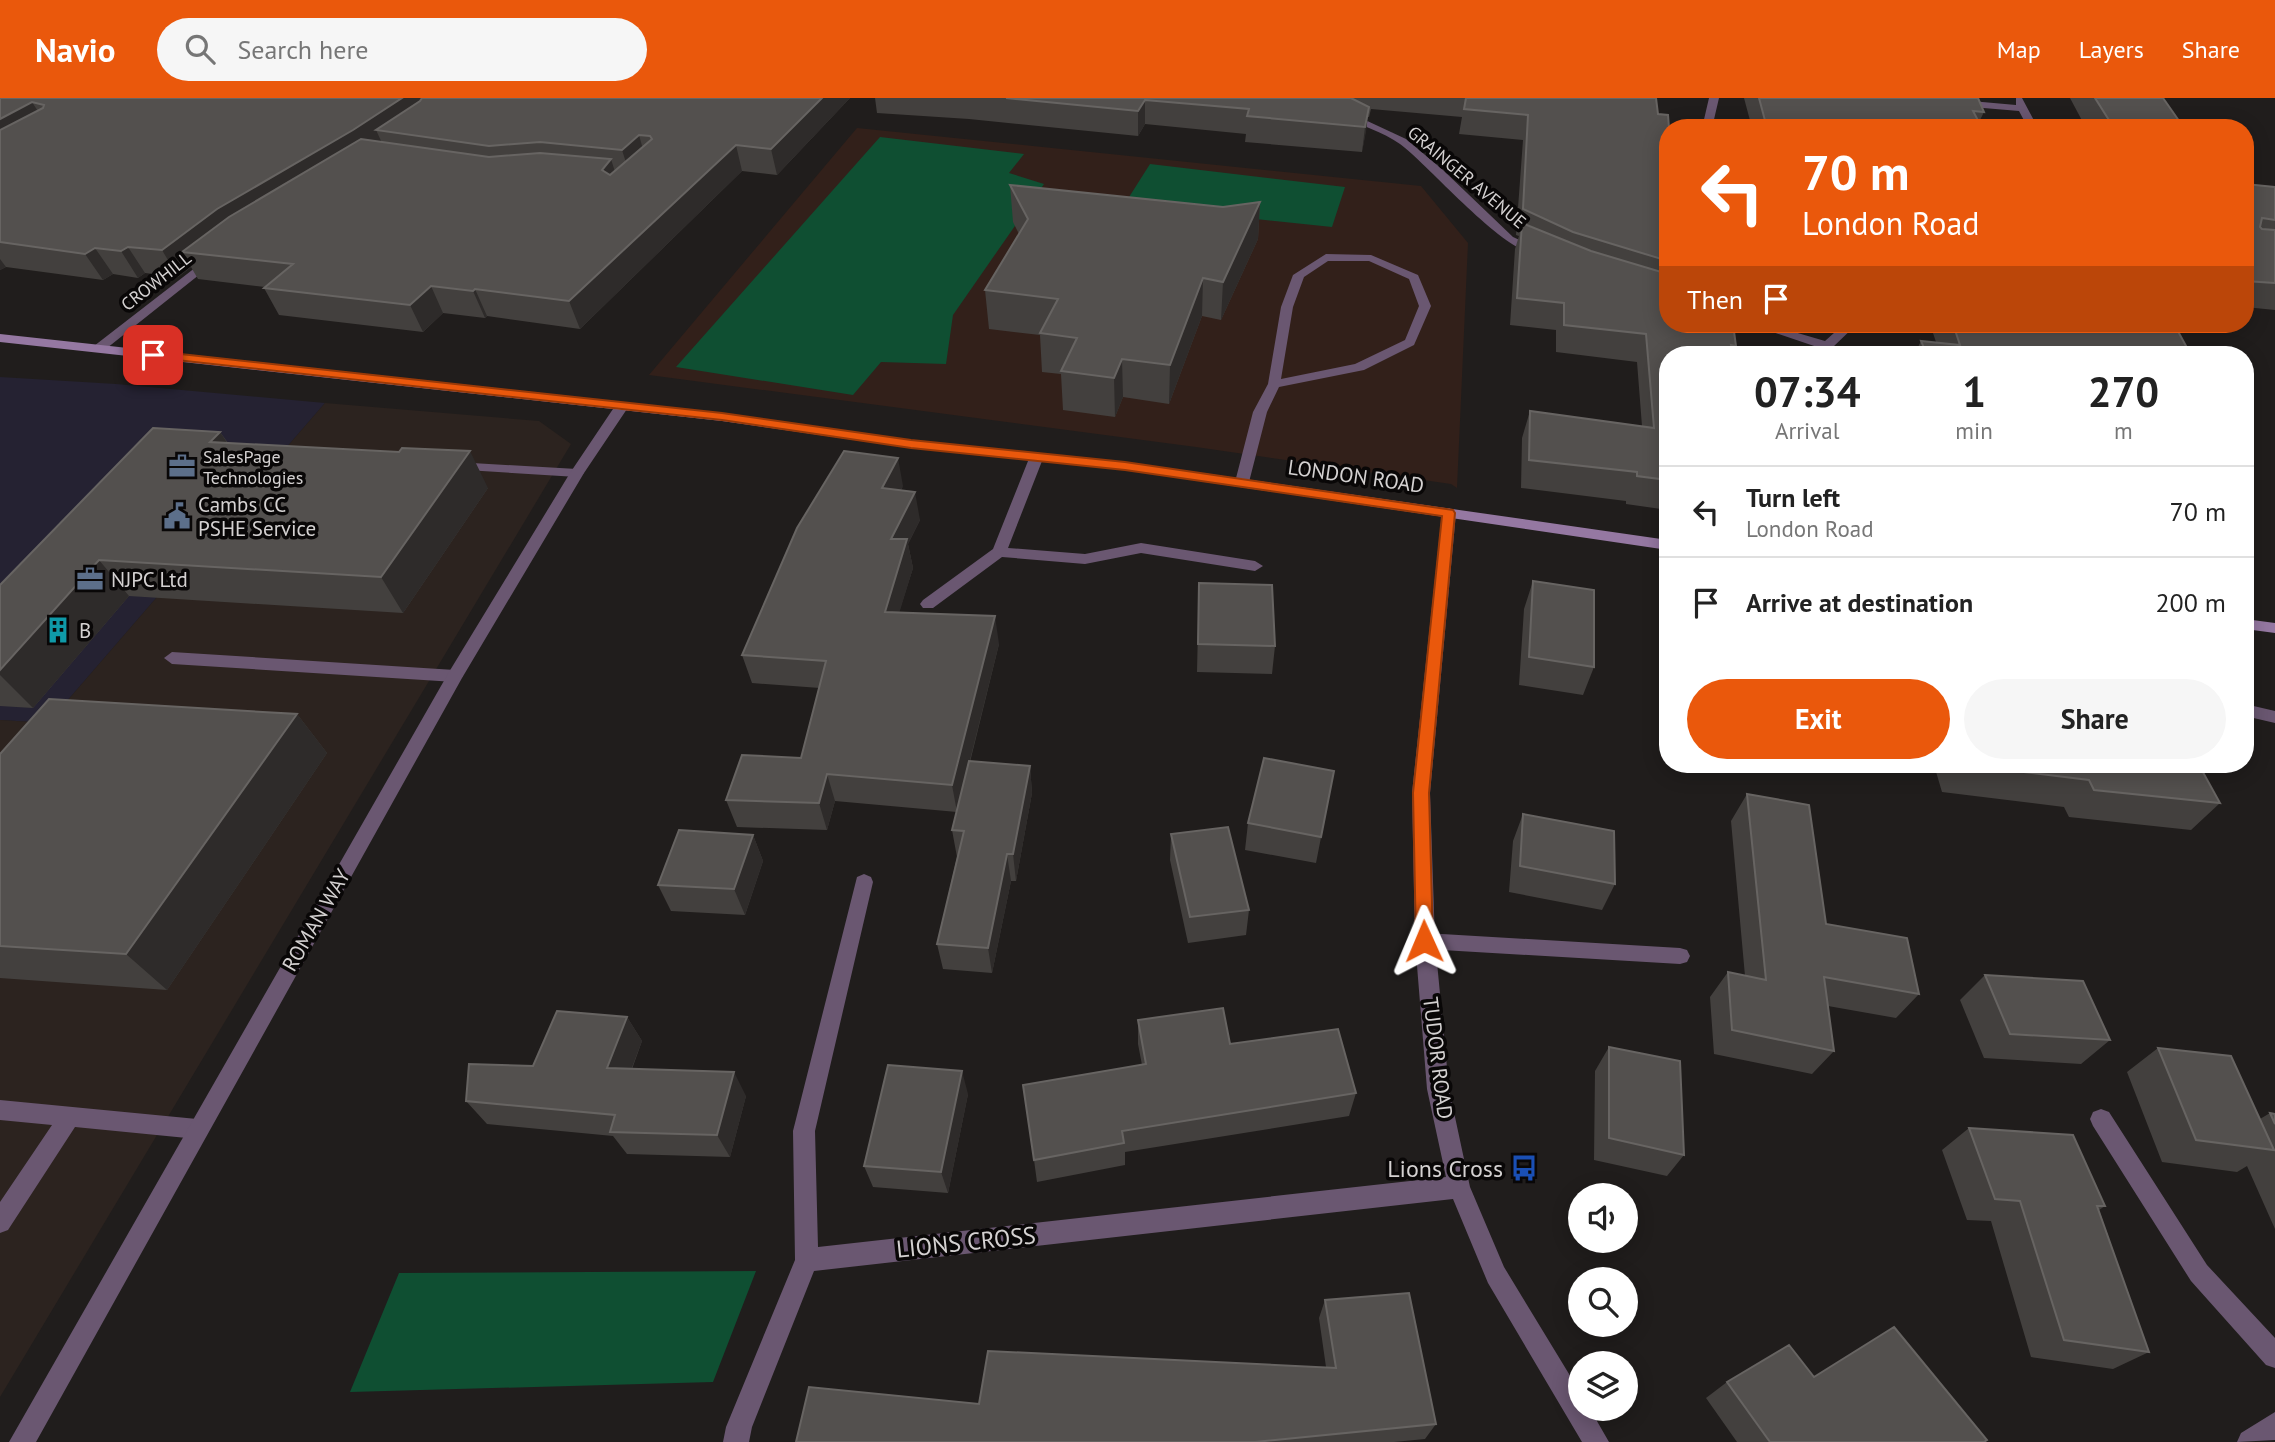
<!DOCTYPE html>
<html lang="en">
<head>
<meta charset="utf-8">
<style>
  body { margin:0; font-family:"PT Sans",sans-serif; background:#f6f6f6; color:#222; height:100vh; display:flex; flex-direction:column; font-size:26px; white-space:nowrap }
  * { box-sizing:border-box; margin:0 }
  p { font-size:23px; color:#767676 }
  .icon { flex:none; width:38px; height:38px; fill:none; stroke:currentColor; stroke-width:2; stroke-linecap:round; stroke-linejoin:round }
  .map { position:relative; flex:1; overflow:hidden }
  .panel { position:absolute; left:1659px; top:248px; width:595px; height:427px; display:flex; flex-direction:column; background:#fff; border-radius:28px; box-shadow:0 4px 18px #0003 }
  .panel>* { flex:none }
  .banner { position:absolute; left:1659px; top:21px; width:595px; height:214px; border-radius:28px; box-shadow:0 4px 18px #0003; background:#ea580c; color:#fff; overflow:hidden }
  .fabs { position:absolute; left:1568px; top:1085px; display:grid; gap:14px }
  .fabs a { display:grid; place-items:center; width:70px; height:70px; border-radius:50%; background:#fff; box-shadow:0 4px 18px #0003; font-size:35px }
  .pin { position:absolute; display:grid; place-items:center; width:60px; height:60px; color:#fff; margin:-30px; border-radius:14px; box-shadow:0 4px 10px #0006 }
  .me { position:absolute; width:77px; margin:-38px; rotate:359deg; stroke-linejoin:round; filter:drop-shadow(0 0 5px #0008) }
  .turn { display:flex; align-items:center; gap:24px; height:147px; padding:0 28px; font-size:32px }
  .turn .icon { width:91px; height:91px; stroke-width:2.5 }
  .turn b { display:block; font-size:49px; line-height:60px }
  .then { display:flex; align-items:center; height:66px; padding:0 28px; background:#0003; gap:14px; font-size:26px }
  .eta { display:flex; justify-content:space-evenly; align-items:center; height:119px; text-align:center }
  .eta b { font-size:42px; font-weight:600; line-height:49px }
  .button { display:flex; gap:14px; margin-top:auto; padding:14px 28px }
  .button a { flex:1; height:80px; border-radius:42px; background:#ea580c; color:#fff; font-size:28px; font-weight:600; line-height:80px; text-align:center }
  .button a+a { background:#f6f6f6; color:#222 }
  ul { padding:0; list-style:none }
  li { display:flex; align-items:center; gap:21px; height:91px; padding:0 28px; border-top:2px solid #e0e0e0 }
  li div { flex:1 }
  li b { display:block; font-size:26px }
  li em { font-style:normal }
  header { display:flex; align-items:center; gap:42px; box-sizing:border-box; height:98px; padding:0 35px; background:#ea580c; color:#fff }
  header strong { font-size:33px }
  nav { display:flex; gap:38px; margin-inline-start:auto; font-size:24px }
  .search { width:490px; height:63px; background:#f6f6f6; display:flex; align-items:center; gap:18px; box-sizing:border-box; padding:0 24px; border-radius:38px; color:#767676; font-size:26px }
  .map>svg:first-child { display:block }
</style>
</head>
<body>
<header>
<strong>Navio</strong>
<div class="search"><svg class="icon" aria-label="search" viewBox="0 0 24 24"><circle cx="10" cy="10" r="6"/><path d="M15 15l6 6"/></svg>Search here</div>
<nav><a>Map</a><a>Layers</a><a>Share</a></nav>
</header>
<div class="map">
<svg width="2275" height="1344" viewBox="0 0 2275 1344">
  <rect width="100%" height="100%" fill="#201d1c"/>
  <path fill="#252232" d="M0,279L116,286L325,305L48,625L0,622Z"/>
  <path fill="#2c231f" d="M325,305L539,323L571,346L0,1299V622L48,625Z"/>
  <path fill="#32201a" d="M857,30L1421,88L1468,145L1457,390L1451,386L1196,349L649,277Z"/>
  <path fill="#0f4f32" d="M880,39L1024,56L1009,75L1044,86L953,217L946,266L881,264L853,297L676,269Z
    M1150,66L1345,89L1332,129L1124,107Z
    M756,1173L713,1284L350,1294L399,1175Z"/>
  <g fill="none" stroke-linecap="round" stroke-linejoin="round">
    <path fill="#6a5771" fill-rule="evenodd" d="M1326,156L1371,157L1418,177L1431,208L1414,247L1364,272L1279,289L1267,314L1249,384L1247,387H1237L1235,384L1253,314L1268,286L1281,209L1293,177ZM1328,163H1369L1409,181L1419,208L1405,242L1355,266L1281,281L1293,209L1304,179Z
      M455,364L577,371L584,375L577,379L450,371L448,368Z
      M172,554L455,572L463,578L455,584L172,566L164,560Z
      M1425,835L1680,850L1687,852L1690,858L1687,864L1680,866L1425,851L1418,849L1415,843L1418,837Z
      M0,1002L197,1021L205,1024L208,1031L205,1038L197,1041L75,1029L8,1132L0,1135V1104L52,1027L0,1022Z"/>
    <path fill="#6a5771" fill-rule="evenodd" d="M1709,0H1719L1712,30H1702Z
      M2016,0H2022L2038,30H2028L2019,13L1960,8L1955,5L1960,2L2016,7Z
      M1342,14H1348L1406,41L1443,72L1513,139L1543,153V157C1509,162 1431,69 1400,46C1383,34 1360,27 1342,18Z
      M209,159L219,161L102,254H94V248Z
      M1749,226H1767L1825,243L1844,226H1857L1833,249L1830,257H1818L1820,250Z
      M622,304L629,308L584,375L462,580L36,1344H9L449,574L570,375L617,305Z
      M1037,354L1044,358L1008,450L1085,456L1141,445L1255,463L1263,468L1255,473L1141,455L1085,466L1002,459L933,510H923L920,506L923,502L993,451L1030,358Z
      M1449,410L1456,415L1430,695L1435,843L1449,991L1470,1089L1504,1169L1580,1294V1311H1590L1609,1344H1582L1488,1185L1453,1101L814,1173L752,1329L749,1344H723L726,1329L795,1162L793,1033L857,779L864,776L871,779L873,784L815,1033L818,1149L1446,1079L1427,991L1415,843L1412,695L1442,415Z
      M1668,524V534L1661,533L1659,529L1661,525Z
      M2245,606L2275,613V625L2245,618Z
      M2101,1011L2109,1014L2207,1167L2275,1240V1270L2266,1267L2191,1183L2093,1028L2090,1021L2093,1014Z
      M2275,1314V1342L2237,1344L2241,1335Z"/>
    <path fill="#9578a2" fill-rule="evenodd" d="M0,236L722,315L911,342L1125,364L1668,442V452L1125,372L911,350L722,323L0,244Z
      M2245,521L2275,525V535L2245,531Z"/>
  </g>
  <path fill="#43403e" d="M0,0H850L777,77L742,73L580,231L487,218L485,220L443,215L423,234L279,217L264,190L265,189L198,181L191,169L178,179L145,175L138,180L113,176L103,182L6,169L0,172Z
    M875,0H1656L1658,16L1668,30V226L1736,248L1733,257H1668V412L1626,406V403L1521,390L1522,340L1530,313L1642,328L1637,264L1556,254V232L1510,227L1515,151L1519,138L1516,137L1523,42L1459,36L1462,19L1371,11L1369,19H1368L1362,54L1245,44L1246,36L1145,26L1138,38L969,21L877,15Z
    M1744,0H1978L1984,14L1979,24L1982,30H1752Z
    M2070,0H2163L2184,30H2086Z
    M2245,86L2275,89V212L2245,209Z
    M1010,87L1223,109L1260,104L1258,141L1221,222L1202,218L1169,306L1123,299L1115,319L1063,312L1061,276L1042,274L1040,237L989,231L985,192L1019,136L1013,124Z
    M1930,226H2174L1927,257L1936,244Z
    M1921,243L1927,257H1914Z
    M220,334L228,345L488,390L403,515L129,498L33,610L0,608V487Z
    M903,388L901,392L920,422L908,446L913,470L899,514L999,546L970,664L1030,668L1032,695L1016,783H1011L992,875L943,871L937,846L957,759L952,732L957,714L835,703L827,732L737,729L726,702L801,660L820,590L752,585L742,557Z
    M1533,483L1594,569L1583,597L1519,587L1524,511Z
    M1199,485L1275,548L1272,576L1197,574Z
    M297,616L327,655L167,892L0,880V656Z
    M1934,667H2199L2220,705L2191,732L2069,719L2064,709L1942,694Z
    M1334,673L1316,765L1245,752L1248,725Z
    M1747,696L1826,826L1919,896L1896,920L1828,908L1834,953L1812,976L1714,956L1710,899L1728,874L1745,878L1731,723Z
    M1523,716L1615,786L1602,812L1509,794L1513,743Z
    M1171,736L1249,812L1246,837L1188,845L1170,762Z
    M753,737L763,763L745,817L671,813L658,787Z
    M1985,877L2110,942L2081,966L1984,960L1960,902Z
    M627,919L642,943L632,971L746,998L730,1059L627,1056L613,1038L487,1026L466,1003Z
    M1138,922L1230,946L1356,995L1349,1018L1125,1054V1067L1037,1084L1034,1062L1142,967L1138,946Z
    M1609,949L1684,1057L1667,1078L1594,1062L1595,973Z
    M2158,950L2260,1021L2270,1015L2275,1016V1131L2247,1068L2237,1074L2162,1064L2127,974Z
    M968,996L948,1095L873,1089L864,1068Z
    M1969,1030L2105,1108L2099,1112L2149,1254L2113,1271L2031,1259L1991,1123L1967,1122L1942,1052Z
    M1325,1202L1436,1326L1425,1341L1394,1344H796L979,1306L1326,1269L1319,1220Z
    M1814,1279L1984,1344H1737L1706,1300L1727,1284Z"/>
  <path fill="#2e2b2a" d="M402,0H431L376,32L382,45L182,154L191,169L178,179L162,152L217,111Z
    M822,0H850L777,77L771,51Z
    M1145,2V26L1138,38V13Z
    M32,4L48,29L0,55V21Z
    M1369,9L1366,34L1362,54L1365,29Z
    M639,37L646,62L630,77L622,52Z
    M736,47L742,73L580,231L569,203Z
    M611,61L619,87L602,72Z
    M1260,104L1258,141L1221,222L1223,184Z
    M128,149L145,175L138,180L121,153Z
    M95,150L113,176L103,182L85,156Z
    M0,161L6,169L0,172Z
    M1203,180L1202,218L1169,306L1170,267Z
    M431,188L443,215L423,234L410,207Z
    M475,191L487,218L485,220L473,193Z
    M1122,261L1123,299L1115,319L1114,280Z
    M220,334L244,370L210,344Z
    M470,353L488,390L403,515L381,479Z
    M898,360L903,388L887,418L882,390Z
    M915,394L920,422L908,446L913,470L891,542L885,514L891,441Z
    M99,462L129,498L33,610L0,577V572Z
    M995,518L999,546L957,714L952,687Z
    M297,616L327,655L167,892L126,856Z
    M1030,668L1032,695L1016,783L1013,756Z
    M827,676L835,703L827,732L819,705Z
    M753,737L763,763L745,817L734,791Z
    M1007,756L1011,783L992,875L988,850Z
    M627,919L642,943L623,993L607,970Z
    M962,973L968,996L948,1095L941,1074Z
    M734,974L746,998L730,1059L717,1037Z"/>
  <path fill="#53504e" stroke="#676462" stroke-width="2" d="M0,0H402L353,32L217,111L162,152L128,149L121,153L95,150L85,156L0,144V32L43,10L44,7L32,4L0,21Z
    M422,0H822L771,51L736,47L569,203L475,191L473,193L431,188L410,207L264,190L293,166L182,154L229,119L361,41L489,59L540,55L611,61L602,72L610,77L652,41L650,38L639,37L622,52L540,44L489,48L376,32L420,3Z
    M1006,0H1351L1369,9L1365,29L1247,18L1249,11L1145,2L1138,13Z
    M1466,0H1656L1658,16L1668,17L1669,30H1668V163L1573,134L1523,111L1528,17L1464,11Z
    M1759,0H1978L1984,14L1973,13L1982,30H1767Z
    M2095,0H2163L2184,30H2114Z
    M2245,86L2275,89V122L2262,120L2260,129L2262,131L2275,132V185L2245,183Z
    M1010,87L1223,109L1260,104L1223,184L1203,180L1170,267L1122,261L1114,280L1061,273L1077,240L1040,235L1058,201L985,192L1028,121Z
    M1522,125L1591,153L1668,176V226H1733L1736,248L1731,247L1733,257H1668V382L1637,378V374L1529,362L1530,313L1654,330L1646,236L1564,227V205L1517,200Z
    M1953,226H2174L2191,257H1927L1921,243L1960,247Z
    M153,330L220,334L210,344L399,354L402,350L470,353L381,479L99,462L0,572V487Z
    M844,353L898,360L882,390L915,394L891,441H907L885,514L995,518L952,687L827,676L819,705L726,702L742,657L801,660L826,563L742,557L797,430Z
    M1533,483L1594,492V569L1529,559Z
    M1199,485L1272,487L1275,548L1198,546Z
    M49,601L297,616L126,856L0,848V656Z
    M1264,660L1334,673L1321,739L1248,725Z
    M969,663L1030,668L1013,756H1007L988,850L937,846L964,733L952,732Z
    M1966,667H2199L2220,705L2094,692L2089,682Z
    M1747,696L1809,707L1826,826L1907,840L1919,896L1824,879L1834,953L1732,932L1728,874L1766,882Z
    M1523,716L1614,733L1615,786L1520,768Z
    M1228,729L1249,812L1190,819L1171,736Z
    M679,732L753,737L734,791L658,787Z
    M1985,877L2083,883L2110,942L2010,936Z
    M1223,910L1230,946L1338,931L1356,995L1122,1033L1124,1045L1034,1062L1023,987L1146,966L1138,922Z
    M557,913L627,919L607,970L734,974L717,1037L610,1034L615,1017L466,1003L469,966L533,968Z
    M1609,949L1680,963L1684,1057L1609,1040Z
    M2158,950L2231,958L2274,1052L2196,1042Z
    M888,967L962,973L941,1074L864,1068Z
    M2270,1015L2275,1016V1026Z
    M1969,1030L2073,1037L2105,1108H2097L2149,1254L2064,1242L2020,1103L1995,1101Z
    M1409,1195L1436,1326L1255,1344H796L809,1289L979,1306L988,1253L1336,1270L1325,1202Z
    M1894,1229L1987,1342L1984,1344H1770L1727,1284L1789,1247L1814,1279Z"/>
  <path fill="#ea580c" stroke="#983908" stroke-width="2" d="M153,253L722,315L911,342L1125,364L1453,412L1455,415L1429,695L1433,843L1431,848L1424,851L1418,848L1416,843L1413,695L1442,418L1125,372L911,350L722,322L149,259V254Z"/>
  <defs>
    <g id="office-bare" transform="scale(2.1)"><path d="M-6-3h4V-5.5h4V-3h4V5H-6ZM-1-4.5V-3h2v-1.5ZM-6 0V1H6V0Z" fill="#5c6f8a" stroke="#090707" stroke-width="2.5" paint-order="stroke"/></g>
    <g id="civic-bare" transform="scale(2.1)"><path d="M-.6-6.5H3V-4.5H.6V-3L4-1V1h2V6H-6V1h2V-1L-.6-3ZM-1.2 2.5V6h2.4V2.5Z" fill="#5c6f8a" stroke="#090707" stroke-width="2.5" paint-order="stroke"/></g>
    <g id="building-bare" transform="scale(2.1)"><path d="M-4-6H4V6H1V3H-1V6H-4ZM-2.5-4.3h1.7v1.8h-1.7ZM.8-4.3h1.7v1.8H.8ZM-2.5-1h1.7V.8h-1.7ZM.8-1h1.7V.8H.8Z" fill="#0f9aa8" stroke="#090707" stroke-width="2.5" paint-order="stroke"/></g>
    <g id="bus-bare" transform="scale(2.1)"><path d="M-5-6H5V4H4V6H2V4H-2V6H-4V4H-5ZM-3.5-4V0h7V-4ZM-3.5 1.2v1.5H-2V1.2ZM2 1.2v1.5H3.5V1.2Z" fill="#1a4fb4" stroke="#090707" stroke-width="2.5" paint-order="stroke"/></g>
  </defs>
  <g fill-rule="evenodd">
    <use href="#office-bare" x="182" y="368"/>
    <use href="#civic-bare" x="177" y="418"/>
    <use href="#office-bare" x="90" y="481"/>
    <use href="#building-bare" x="58" y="532"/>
    <use href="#bus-bare" x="1524" y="1070"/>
  </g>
  <g text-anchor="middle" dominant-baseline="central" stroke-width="7" stroke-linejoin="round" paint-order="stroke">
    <g font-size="18" fill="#d4d1d1" stroke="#090707">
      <text transform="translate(1467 79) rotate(40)">GRAINGER AVENUE</text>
      <text transform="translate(156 183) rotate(-38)">CROWHILL</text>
    </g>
    <g font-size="18" fill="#d4d1d1" stroke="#090707" text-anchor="start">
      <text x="203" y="358">SalesPage<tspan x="203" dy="21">Technologies</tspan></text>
    </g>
    <g font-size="21" fill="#d4d1d1" stroke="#090707">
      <text transform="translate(1356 378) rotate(8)">LONDON ROAD</text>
      <text transform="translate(316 822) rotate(-60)">ROMAN WAY</text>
      <text transform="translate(1438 960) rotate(83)">TUDOR ROAD</text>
    </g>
    <g font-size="21" fill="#d4d1d1" stroke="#090707" text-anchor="start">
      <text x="198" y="406">Cambs CC<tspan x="198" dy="24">PSHE Service</tspan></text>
      <text x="111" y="481">NJPC Ltd</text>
      <text x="79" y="532">B</text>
    </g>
    <g font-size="24" fill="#d4d1d1" stroke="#090707" text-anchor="end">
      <text x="1503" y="1070">Lions Cross</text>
    </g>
    <g font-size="24" fill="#d4d1d1" stroke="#090707">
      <text transform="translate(966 1144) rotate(-6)">LIONS CROSS</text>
    </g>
  </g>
</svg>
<div class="fabs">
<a><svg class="icon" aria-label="sound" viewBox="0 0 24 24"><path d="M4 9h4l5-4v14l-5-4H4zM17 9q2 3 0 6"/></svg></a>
<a><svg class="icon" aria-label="search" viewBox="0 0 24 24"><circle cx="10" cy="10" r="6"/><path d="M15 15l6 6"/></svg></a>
<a><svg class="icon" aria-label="layers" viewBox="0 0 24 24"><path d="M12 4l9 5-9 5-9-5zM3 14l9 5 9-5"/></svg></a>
</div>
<div class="pin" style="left:153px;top:257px;background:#d93025"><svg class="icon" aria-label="arrive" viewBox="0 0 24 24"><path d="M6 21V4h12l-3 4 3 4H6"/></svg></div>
<svg class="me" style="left:1424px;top:843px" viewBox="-20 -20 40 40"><path d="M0-17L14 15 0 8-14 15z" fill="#ea580c" stroke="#fff" stroke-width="4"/></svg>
<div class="banner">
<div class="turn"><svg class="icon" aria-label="left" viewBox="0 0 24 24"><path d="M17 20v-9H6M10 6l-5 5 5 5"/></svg><div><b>70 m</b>London Road</div></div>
<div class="then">Then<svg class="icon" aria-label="arrive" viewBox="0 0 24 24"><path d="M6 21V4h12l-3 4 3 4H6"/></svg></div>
</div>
<section class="panel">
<div class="eta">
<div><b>07:34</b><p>Arrival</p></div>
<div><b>1</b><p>min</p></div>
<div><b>270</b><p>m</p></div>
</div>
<ul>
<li><svg class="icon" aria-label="left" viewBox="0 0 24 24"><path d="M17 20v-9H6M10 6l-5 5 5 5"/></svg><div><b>Turn left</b><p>London Road</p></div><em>70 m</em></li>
<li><svg class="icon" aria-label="arrive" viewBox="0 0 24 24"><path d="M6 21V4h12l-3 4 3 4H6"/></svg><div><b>Arrive at destination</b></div><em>200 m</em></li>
</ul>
<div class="button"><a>Exit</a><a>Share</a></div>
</section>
</div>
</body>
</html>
